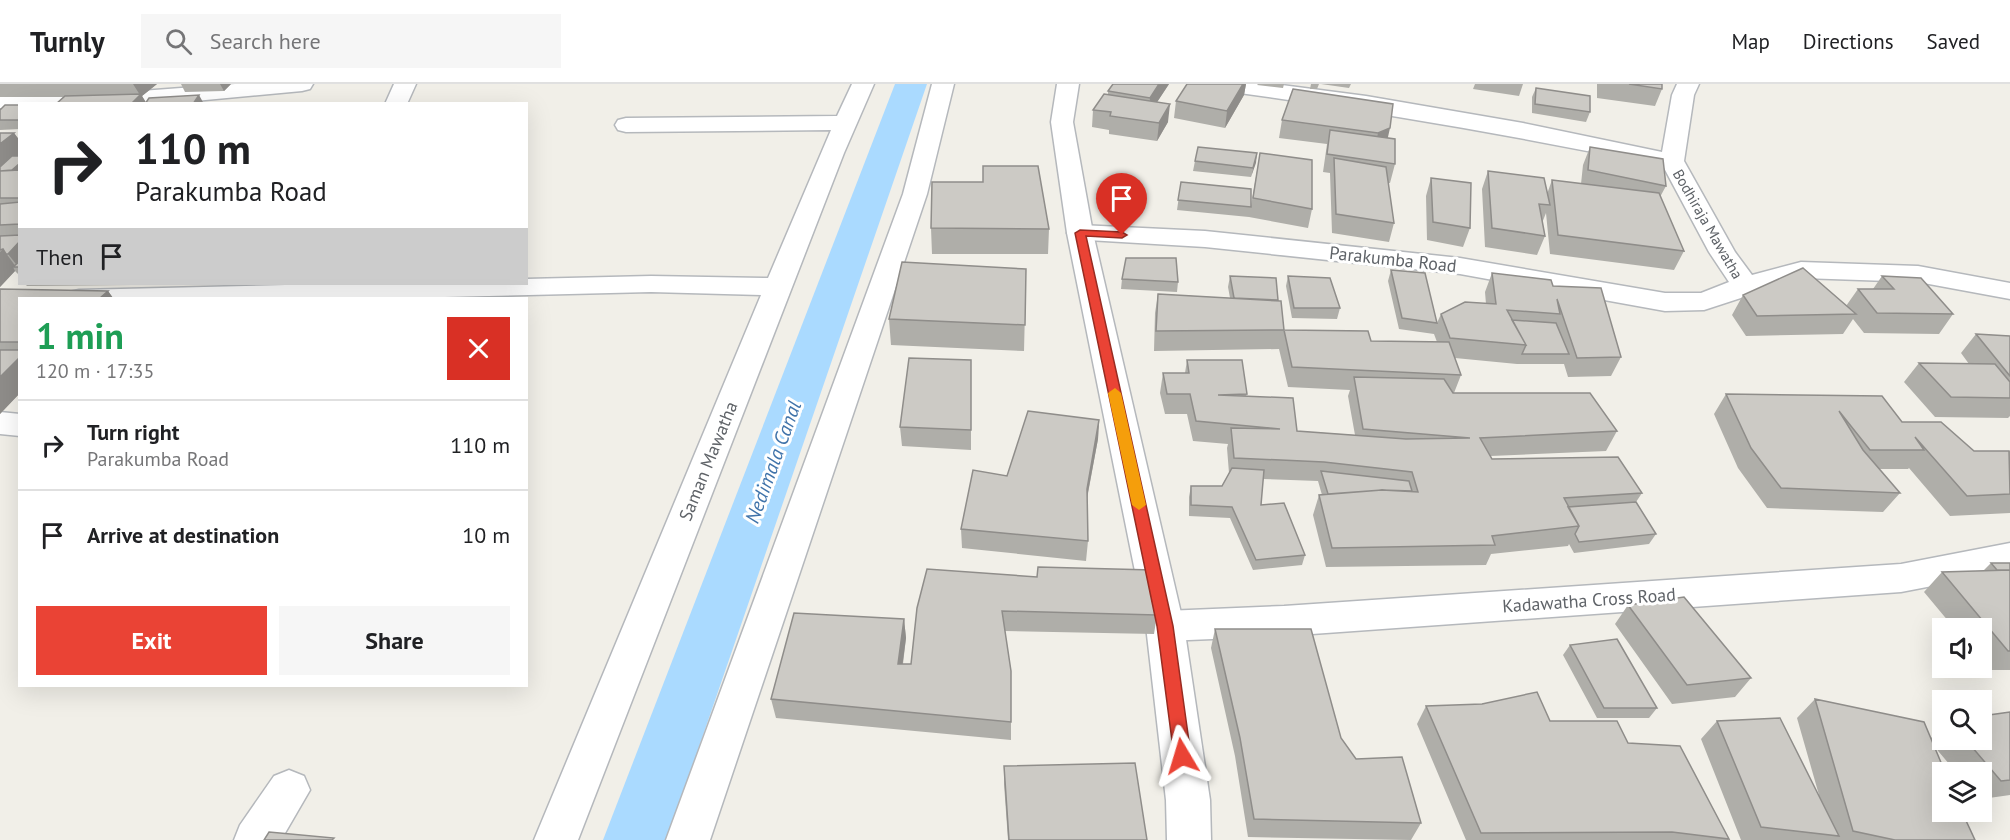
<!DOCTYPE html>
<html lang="en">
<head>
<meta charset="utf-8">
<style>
  body { margin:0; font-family:"PT Sans",sans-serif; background:#f6f6f6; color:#202124; height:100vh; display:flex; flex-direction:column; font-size:22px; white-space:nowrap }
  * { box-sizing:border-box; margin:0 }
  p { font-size:20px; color:#757577 }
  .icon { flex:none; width:33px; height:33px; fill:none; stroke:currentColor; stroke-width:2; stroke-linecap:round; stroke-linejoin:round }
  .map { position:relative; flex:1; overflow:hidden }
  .panel { position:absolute; left:18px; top:213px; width:510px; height:390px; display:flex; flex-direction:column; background:#fff; border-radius:0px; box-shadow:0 6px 24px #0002 }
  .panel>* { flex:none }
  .banner { position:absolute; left:18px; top:18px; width:510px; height:183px; border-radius:0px; box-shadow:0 6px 24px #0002; background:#fff; color:#202124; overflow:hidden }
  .buttons { position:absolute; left:1932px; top:534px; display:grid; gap:12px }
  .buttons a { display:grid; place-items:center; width:60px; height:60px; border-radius:0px; background:#fff; box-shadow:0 6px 24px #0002; font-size:30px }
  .pin { position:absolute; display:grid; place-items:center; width:51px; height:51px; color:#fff; margin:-62px -26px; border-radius:50% 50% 50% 0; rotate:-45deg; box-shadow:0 0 6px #0007 }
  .pin .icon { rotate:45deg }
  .me { position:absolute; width:66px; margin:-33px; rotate:353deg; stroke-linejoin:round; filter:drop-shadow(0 0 4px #0008) }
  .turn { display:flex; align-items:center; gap:21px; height:126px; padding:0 18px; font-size:27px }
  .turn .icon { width:78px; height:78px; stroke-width:2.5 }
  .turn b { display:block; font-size:42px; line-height:51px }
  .then { display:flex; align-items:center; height:57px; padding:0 18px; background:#0003; gap:12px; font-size:22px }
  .round { display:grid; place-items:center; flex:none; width:63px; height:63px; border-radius:0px; background:#f6f6f6 }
  .head { display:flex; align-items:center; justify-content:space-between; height:102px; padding:0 18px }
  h1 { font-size:36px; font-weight:800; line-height:45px; color:#1e9e55 }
  .cta { display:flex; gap:12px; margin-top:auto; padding:12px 18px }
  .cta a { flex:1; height:69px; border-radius:0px; background:#ea4335; color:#fff; font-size:24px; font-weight:800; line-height:69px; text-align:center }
  .cta a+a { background:#f6f6f6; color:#202124 }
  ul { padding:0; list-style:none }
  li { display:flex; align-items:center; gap:18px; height:90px; padding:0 18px; border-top:2px solid #e0e0e0 }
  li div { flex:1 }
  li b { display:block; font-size:22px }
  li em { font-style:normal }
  header { display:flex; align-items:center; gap:36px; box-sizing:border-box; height:84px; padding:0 30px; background:#fff; border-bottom:2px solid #e0e0e0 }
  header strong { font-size:28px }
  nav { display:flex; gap:33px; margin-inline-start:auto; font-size:21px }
  .search { width:420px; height:54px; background:#f6f6f6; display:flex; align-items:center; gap:15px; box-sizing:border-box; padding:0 21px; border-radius:0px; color:#757577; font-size:22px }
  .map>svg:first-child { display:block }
</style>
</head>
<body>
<header>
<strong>Turnly</strong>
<div class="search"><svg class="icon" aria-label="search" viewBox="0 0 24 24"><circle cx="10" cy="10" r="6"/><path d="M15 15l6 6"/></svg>Search here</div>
<nav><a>Map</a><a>Directions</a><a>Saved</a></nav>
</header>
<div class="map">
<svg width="2010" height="756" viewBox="0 0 2010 756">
  <rect width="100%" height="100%" fill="#f1efe8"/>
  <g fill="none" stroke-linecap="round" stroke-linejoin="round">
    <path fill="#aadaff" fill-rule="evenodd" d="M895,0H927L667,756H603Z"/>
    <g stroke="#b5b8bc" stroke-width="3">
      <path id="minor" d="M235,0H313L310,5L302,7L163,20H20V24H0V10L114,9Z
        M394,0H416L407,20H385Z
        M852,0H874L844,69L578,756H534L761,211L651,208L401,214H65L69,208L79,206L328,200H526V195L651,192L768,194L831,46L626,48L618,46L615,41L618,36L626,34L837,32Z
        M932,0H954L927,110L710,756H666L903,110Z
        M1214,0H1274L1366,12L1523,39L1662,68L1672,11L1677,0H1699L1694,11L1684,77L1735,168L1752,191L1801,178L1918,182L2010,199V215L1918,198L1802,194L1704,226L1665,227L1460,190L1205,163L1071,155L1067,149L1071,143L1080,141L1205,147L1460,174L1665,209H1701L1729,198L1709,168L1663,82C1517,52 1372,27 1225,7L1217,5Z
        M0,328L20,330V352L0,350Z
        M2010,459V487L1901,508L1284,552L1165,557L1152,553L1146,542L1152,531L1165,527L1284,522L1901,480Z
        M289,686L304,692L310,706L281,756H234L240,741L274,692Z"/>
    </g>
    <g stroke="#b5b8bc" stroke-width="3">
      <path id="tertiary" d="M1057,0H1079L1073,38L1093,149L1184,542L1210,716L1211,756H1167L1166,716L1146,542L1067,149L1051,38Z"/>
    </g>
    <use href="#minor" fill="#fff" fill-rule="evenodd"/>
    <use href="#tertiary" fill="#fff" fill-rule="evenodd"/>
  </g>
  <path fill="#afaea9" d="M0,0H157L142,12L146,19L56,20L63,13H0Z
    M181,0H231L224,7L185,8Z
    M1113,0H1169L1157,18L1168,38L1157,57L1109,50V46L1092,43L1093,26L1108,11V7Z
    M1187,0H1246L1244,11L1225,44L1174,34L1176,17Z
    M1258,0H1284L1283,4L1257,1Z
    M1311,0H1319L1317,5H1310Z
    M1321,0H1351L1349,4Z
    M1475,0H1523L1519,12L1473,5Z
    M1597,0H1662V5L1655,22L1597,14Z
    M1536,4L1590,28L1586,38L1532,29V13Z
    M1293,5L1388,54L1395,80L1390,99H1388L1394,139L1389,158L1332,149L1330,89L1323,88L1327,60L1279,54L1282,36Z
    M20,21V45L0,46V26Z
    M0,49H14L20,57V192L15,187L0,203Z
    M1590,63L1666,102L1660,113L1684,167L1674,186L1550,170L1546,129L1542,139L1545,152L1537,171L1485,163L1482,105L1488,87L1547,110L1552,96L1581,100L1583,81Z
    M1257,69L1251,93L1193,87L1195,77Z
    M1260,69L1312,125L1308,144L1249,133L1177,126L1181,98L1251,122Z
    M1431,94L1470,144L1463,163L1427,156L1426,112Z
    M931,144L1049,145L1048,170H932Z
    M1026,185L1024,267L891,261L889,235Z
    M1391,186L1437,239L1441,230L1486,220L1485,208L1492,189L1553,202L1621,273L1611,292L1568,293L1564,280H1517L1455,274L1461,291L1454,309L1617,347L1606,367L1491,372L1492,375L1642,409L1636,418L1656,450L1649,460L1574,469L1569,460L1568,462L1491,470L1486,481L1326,483L1313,431L1319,411H1322L1318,397L1263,395L1261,421L1305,471L1302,481L1253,486L1230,434L1189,432V413L1191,402H1222L1229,389L1227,364L1228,360L1193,357L1187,330H1165L1160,309L1163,289H1185L1187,276L1247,310L1246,312L1297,347L1355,351L1348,312L1350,306L1288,303L1279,265L1154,267L1155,229L1158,210L1230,214L1228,203L1230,192L1278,216L1284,246L1371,257L1437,258L1434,250L1399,245L1388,197Z
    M1288,192L1340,224L1337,235L1292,234L1286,202Z
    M1882,192L1953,230L1939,250L1864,249L1853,235L1843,250L1746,252L1732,231L1743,211L1846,222L1858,205H1873Z
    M1122,195L1178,198L1177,208L1121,205Z
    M25,200H132L131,201L27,202Z
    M0,205L108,207L113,214H20V309L0,330Z
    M1976,250L2010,252V332L2008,334L1935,333L1904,298L1919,279L1969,280L1961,269Z
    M971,295V366L902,362L900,343Z
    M1726,310L1902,338L1974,367H2010V429L1950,432L1909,384L1908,385H1879L1900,409L1883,428L1767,424L1738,384L1714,330Z
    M1099,336L1098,355L1087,415L1088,457L1086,477L962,464L961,445L1007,392Z
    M1991,479H2010V586H1987L1982,579V544H1954L1924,508L1942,488L1983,487Z
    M1628,521L1751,594L1735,613L1672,620L1615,540Z
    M917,524L1157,531L1154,550L1005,547L1011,587V656L776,634L771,615L904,535L906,554L903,580H911Z
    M1215,545L1341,654L1356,675L1421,739L1411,756L1248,753L1235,672L1211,564Z
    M1570,561L1657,624L1649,634H1597L1563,571Z
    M1815,615L1931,654L1942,643V656H1982L2010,628V711L1982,715V688H1956L1933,661L1942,688L1975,756H1741L1701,655L1717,637L1819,711L1797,634Z
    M1426,622L1550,637L1628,659L1729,755L1728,756H1466L1417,640Z
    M1004,682L1147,756H1008L1004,700Z"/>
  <path fill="#8f8d8a" d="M133,0H157L142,12L147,20H131L140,11Z
    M220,0H231L224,7Z
    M1159,0H1169L1148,32L1150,14Z
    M1243,0H1246L1244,11L1225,44L1227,27Z
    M199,11L204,20H193Z
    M1170,20L1168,38L1157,57L1159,39Z
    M1390,44L1386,62L1374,67L1378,49Z
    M14,49L20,57V73L0,89V60Z
    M1257,69L1256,79L1251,93L1253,84Z
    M20,79V96L0,95Z
    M20,157V176L16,180L8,170Z
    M3,165L16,183H13L15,187L0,203V168Z
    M108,207L113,214H100Z
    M20,273V309L0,330V293Z
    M1099,336L1098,355L1085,424L1087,405Z
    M904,535L906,554L900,599L898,580Z"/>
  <path fill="#cccac5" stroke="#8f8d8a" stroke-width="1.5" d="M1113,0H1159L1150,14L1108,7Z
    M1187,0H1243L1227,27L1176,17Z
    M1629,0H1662V5Z
    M1536,4L1590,12V28L1535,20Z
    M1293,5L1393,20L1390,44L1378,49L1282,36Z
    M141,10L131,20H56L65,12Z
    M1104,10L1170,20L1159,39L1110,32L1111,28L1093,26Z
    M199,11L193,20H145L149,14Z
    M5,21H20V36H0V26Z
    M1330,46L1395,55V80L1327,70Z
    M0,49H14L0,60Z
    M1198,63L1257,69L1253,84L1195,77Z
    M1590,63L1663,75L1666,102L1588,86Z
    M1260,69L1312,76V125L1253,114Z
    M12,72H20V79L12,86L0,87V83Z
    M1334,74L1386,83L1394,139L1336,130Z
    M983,82H1038L1049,145L931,144L932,98H983Z
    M20,86V114H0V87Z
    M1488,87L1544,94L1550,121L1539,120L1545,152L1492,144Z
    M1431,94L1471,99L1470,144L1433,138Z
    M1552,96L1659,109L1684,167L1558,151Z
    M1181,98L1251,105V123L1178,116Z
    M20,118V140L0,141V120Z
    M20,151V157L8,170H6L3,165L0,166V152Z
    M1126,174H1176L1178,198L1122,195Z
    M20,177V183H13Z
    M902,178L1026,185L1025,241L889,235Z
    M1803,184L1856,230L1757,232L1743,211Z
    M1391,186L1425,189L1437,239L1402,234Z
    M1492,189L1551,196L1553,202L1601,204L1621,273L1577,274L1557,215L1560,230L1507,226L1526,261L1450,254L1441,230L1465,218L1496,220Z
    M1230,192L1276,194L1278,216L1234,214Z
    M1288,192L1330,194L1340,224H1294Z
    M1882,192L1921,194L1953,230L1877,229L1858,205H1894Z
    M0,205L108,207L100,214H20V258H0Z
    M1158,210L1281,217L1284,246L1368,247L1371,257L1449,258L1461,291L1292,283L1284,246L1156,247Z
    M1512,236L1556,239L1569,270H1522L1526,261Z
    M1976,250L2010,252V292Z
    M0,266H20V273L0,293Z
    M909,274L971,276V346L900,343Z
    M1187,276H1242L1247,310L1218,311L1293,314L1297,347L1406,355L1470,354L1363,345L1354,293L1444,295L1453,309H1590L1617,347L1480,354L1492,375L1618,373L1642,409L1564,414L1579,442L1492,452L1495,461L1332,464L1319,411L1382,406L1418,408L1412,388L1324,378L1234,374L1231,344L1280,345L1196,337L1190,310H1167L1163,289H1189Z
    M1919,279L1995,280L2010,298V314L1951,313Z
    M1726,310L1882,312L1902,338H1941L1974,367H2009L2010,410L1967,412L1915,353L1924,366H1870L1839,327L1863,366L1900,409L1781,404L1751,364Z
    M1028,327L1099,336L1087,405L1088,457L961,445L973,386L1007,392Z
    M1232,384L1264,386L1261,421L1284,419L1305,471L1256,476L1232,423L1191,421V402H1222Z
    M1321,387L1409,397L1412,407L1382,406L1328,410Z
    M1636,418L1656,450L1579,458L1575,450L1579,442L1568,423Z
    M1991,479H2010V486H1997Z
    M1038,483L1152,486L1157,531L1002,527L1011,587V638L771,615L794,529L904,535L898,580H911L917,524L927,485L1037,493Z
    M2010,486V567H2008L1942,488Z
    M1684,513L1751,594L1687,601L1628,521Z
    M1215,545H1311L1341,654L1356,675L1402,673L1421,739L1254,735L1240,654Z
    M1617,555L1657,624H1604L1570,561Z
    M1537,608L1550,637H1617L1628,659L1680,662L1729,755L1672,748L1481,749L1426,622L1482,620Z
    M1815,615L1924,638L1945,688H1942V728H1962L1975,756H1895L1853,747Z
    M2010,628V696L2001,697L1966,656H1982V632Z
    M1780,634L1839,752L1761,743L1717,637Z
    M1135,679L1147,756H1009L1004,682Z
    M269,748L334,754L332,756H264Z"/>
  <path fill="#ea4335" stroke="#982c22" stroke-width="1.5" d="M1080,146L1122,148L1127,151L1122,154L1086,152L1173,542L1191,672L1188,678L1182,680L1176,678L1174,672L1157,542L1075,149Z"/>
  <path fill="#f59e0b" d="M1115,304L1121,309L1146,421L1139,426L1132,421L1108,309Z"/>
  <g text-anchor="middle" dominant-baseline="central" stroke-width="6" stroke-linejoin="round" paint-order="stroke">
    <g font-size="15" fill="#5f6368" stroke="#fff">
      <text transform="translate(1708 140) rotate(60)">Bodhiraja Mawatha</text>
    </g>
    <g font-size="18" fill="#5f6368" stroke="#fff">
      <text transform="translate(1393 175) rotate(6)">Parakumba Road</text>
      <text transform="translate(708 377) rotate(-68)">Saman Mawatha</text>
      <text transform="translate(1589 516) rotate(-4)">Kadawatha Cross Road</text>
    </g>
    <g font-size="20" font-style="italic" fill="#4174aa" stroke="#fff">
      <text transform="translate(773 378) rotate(-70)">Nedimala Canal</text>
    </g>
  </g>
</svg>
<div class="buttons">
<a><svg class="icon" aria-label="sound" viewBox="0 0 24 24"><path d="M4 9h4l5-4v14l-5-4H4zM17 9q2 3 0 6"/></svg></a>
<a><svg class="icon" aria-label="search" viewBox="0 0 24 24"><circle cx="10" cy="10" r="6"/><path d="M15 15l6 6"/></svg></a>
<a><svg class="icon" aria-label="layers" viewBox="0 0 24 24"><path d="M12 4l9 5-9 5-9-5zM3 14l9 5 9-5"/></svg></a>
</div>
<div class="pin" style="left:1122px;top:151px;background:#d93025"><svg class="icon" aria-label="arrive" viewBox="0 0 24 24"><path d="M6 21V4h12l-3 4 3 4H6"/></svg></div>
<svg class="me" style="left:1182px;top:672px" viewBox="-20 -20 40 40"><path d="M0-17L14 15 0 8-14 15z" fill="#ea4335" stroke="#fff" stroke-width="4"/></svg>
<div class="banner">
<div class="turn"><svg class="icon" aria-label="right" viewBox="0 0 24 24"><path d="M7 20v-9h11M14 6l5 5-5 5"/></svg><div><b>110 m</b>Parakumba Road</div></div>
<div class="then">Then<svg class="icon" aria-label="arrive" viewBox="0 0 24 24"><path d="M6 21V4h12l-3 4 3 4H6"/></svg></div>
</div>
<section class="panel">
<div class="head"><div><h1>1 min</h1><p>120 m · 17:35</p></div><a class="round" style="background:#d93025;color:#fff"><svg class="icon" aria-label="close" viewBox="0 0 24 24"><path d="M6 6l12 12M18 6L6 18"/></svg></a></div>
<ul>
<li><svg class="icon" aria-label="right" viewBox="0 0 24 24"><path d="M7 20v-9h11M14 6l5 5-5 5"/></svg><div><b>Turn right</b><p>Parakumba Road</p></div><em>110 m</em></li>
<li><svg class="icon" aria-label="arrive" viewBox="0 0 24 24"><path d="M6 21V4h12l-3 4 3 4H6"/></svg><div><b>Arrive at destination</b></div><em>10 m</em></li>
</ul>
<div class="cta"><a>Exit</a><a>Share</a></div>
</section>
</div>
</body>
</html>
